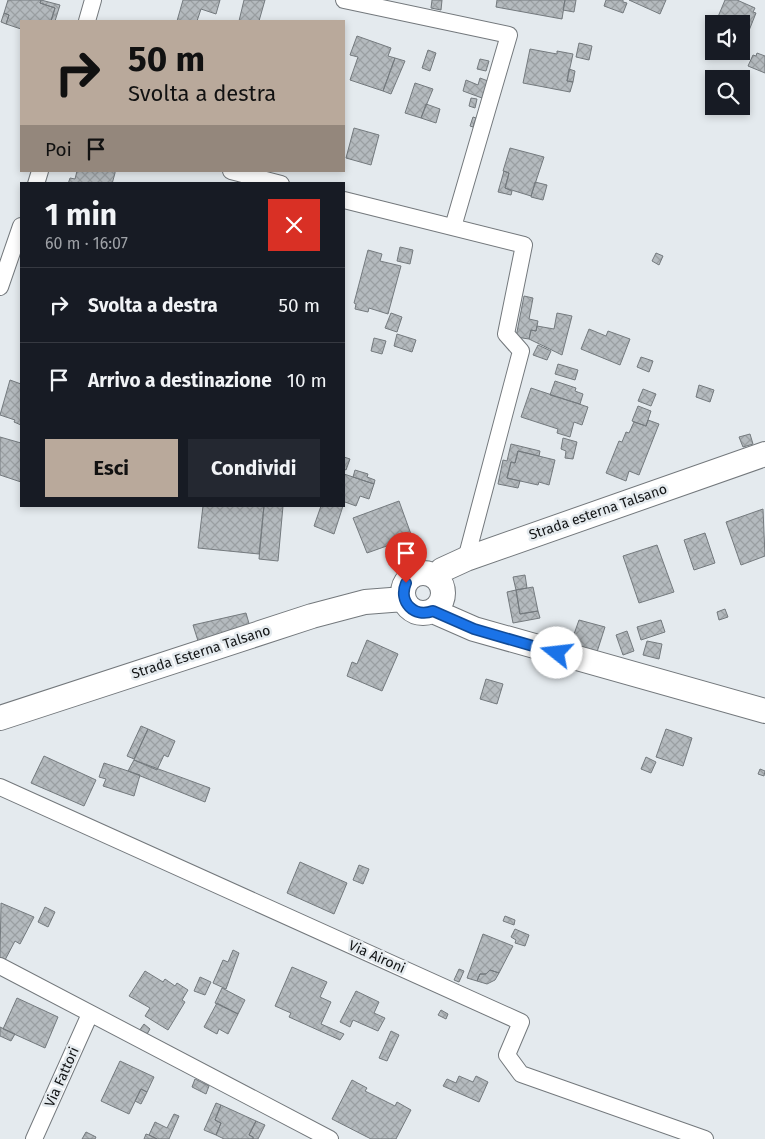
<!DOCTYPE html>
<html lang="it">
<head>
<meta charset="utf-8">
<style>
  body { margin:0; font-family:"Fira Sans",sans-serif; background:#242831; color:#f1f3f6; height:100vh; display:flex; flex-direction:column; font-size:19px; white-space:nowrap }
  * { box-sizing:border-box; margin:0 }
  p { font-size:16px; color:#9ea1a6 }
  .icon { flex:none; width:28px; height:28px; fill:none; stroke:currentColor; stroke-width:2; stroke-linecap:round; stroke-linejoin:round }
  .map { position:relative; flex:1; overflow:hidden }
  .details { position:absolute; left:20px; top:182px; width:325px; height:325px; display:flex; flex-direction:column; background:#171b24; border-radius:0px; box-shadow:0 2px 8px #0003 }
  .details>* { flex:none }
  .hud { position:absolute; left:20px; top:20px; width:325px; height:152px; border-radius:0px; box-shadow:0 2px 8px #0003; background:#b9a99b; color:#111; overflow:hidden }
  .fabs { position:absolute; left:705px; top:15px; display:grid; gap:10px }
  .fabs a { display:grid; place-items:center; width:45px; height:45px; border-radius:0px; background:#171b24; box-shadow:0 2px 8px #0003; font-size:25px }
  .pin { position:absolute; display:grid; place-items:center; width:42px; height:42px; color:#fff; margin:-51px -21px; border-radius:50% 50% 50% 0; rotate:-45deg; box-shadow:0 0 5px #0007 }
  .pin .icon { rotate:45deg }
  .me { position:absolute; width:55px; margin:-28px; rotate:286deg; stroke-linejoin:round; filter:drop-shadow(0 0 4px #0008) }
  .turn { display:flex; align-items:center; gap:18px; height:105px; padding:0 25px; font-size:22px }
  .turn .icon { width:65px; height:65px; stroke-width:2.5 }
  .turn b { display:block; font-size:35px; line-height:42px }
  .then { display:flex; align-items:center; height:48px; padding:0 25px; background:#0003; gap:10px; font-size:19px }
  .round { display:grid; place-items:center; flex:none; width:52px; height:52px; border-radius:0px; background:#242831 }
  .overview { display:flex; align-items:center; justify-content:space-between; height:85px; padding:0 25px }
  h1 { font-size:30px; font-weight:700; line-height:38px }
  .primary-button { display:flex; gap:10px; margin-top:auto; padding:10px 25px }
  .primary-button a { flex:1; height:58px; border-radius:0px; background:#b9a99b; color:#111; font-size:20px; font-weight:700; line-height:58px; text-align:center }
  .primary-button a+a { background:#242831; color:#f1f3f6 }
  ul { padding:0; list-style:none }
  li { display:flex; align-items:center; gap:15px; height:75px; padding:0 25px; border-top:1px solid #363941 }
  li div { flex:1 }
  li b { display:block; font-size:19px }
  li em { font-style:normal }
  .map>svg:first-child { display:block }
</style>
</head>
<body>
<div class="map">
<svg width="765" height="1139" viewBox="0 0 765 1139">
  <defs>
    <pattern id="building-cross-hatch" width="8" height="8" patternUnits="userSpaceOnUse" patternTransform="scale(1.25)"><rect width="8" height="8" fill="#b4babe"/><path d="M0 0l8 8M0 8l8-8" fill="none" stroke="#9a9fa2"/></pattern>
  </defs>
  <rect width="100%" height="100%" fill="#e4eaee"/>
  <path fill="url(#building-cross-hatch)" stroke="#747a7e" d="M8,0H41L40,3L55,8L51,21H21V29L6,24L9,15L4,13Z
    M41,0L60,5L55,21H51L55,8L40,3Z
    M183,0H220L216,14L201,9L197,21H177Z
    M244,0H265L259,21H239Z
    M432,0H442L441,10L431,8Z
    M497,0H565L562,19L496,7Z
    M565,0H576L574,12L563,10Z
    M606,0H623V2L627,3L623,13L604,6Z
    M629,0H666L660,14Z
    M725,0H737L755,8L753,12L756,13L742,48L741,24H715Z
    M4,13L9,15L6,24L1,22Z
    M357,36L391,48L388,56L395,58L383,91L350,80L358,57L350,55Z
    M579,43L592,46L589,60L576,57Z
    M530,49L557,54V51L573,54L567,81L573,82L570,92L523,83Z
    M428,50L436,53L430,71L422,68Z
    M757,53L765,56V73L748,66L753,55L756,56Z
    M395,58L405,61L391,94L383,91Z
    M480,59L489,61L486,71L477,69Z
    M569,69L575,71L573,82L567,81Z
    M480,78L488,81L482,98L463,91L466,80L478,85Z
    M415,83L433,89L421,118L405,113Z
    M471,98L477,99L475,108L469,106Z
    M426,104L440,109L436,123L421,118Z
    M473,117L476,118L473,127L470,126Z
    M354,128L379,135L371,165L346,158Z
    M510,148L544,157L531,196L505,188L509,173L503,171Z
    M77,171H115V173L112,184H68L70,178L75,179Z
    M504,171L509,173L505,188L512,191L511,195L498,192Z
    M535,182L547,185L543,200L531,197Z
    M400,247L413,250L410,264L397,261Z
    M368,250L382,254L380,261L401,266L388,314L369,308L368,312L355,309L356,304L354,303Z
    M656,253L663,256L659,265L652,261Z
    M524,296L533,298L529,319L538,321L536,331L531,330L529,339L516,337Z
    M391,313L402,317L397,332L385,328Z
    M557,313L572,316L562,355L529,339L531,330L536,331L537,326L554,329Z
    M589,329L606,336L608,331L630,339L620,365L581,349Z
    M397,334L416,340L412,352L394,346Z
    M374,338L386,341L382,354L371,351Z
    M538,345L551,351L547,360L533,355Z
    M641,357L653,361L649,372L637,367Z
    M558,364L578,370L575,380L555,374Z
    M10,380L21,384V425L14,422L15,420L0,415Z
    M555,381L576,388L575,391L583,394L580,404L550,395Z
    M699,385L714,390L710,402L696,397Z
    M531,388L588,407L582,425L574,422L570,437L557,433L558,429L521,417Z
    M643,389L656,394L651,406L638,401Z
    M638,406L651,411L646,426L632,421Z
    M648,420L659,424L639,475L629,471L626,481L606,473L619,441L622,442L626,432L629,433L634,422L646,426Z
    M750,434L753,444L743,447L739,437Z
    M0,437L21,443V482L0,475Z
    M563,438L577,442L573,459L565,458L566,451L561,449Z
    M511,444L540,451L539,456L518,451L515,463L511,462L507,478L520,481L518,488L498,484L503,460L507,461Z
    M518,451L555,460L549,485L539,482L538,485L507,478L511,462L515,463Z
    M344,457L350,459L346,470L344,469Z
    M355,470L368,474L367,477L375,480L374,484L353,477Z
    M344,474L374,484L369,499L360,496L356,506L345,502L344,505Z
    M399,501L412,537L367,553L353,518Z
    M203,506H264L259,554L198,548Z
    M264,506H283L278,561L259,559Z
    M321,506H343L334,534L314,526Z
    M763,509L765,556L741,565L726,522Z
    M705,533L715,563L694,570L684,540Z
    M657,545L674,592L639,603L623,556Z
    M525,575L527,588L516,590L513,577Z
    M533,587L538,611L520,614L516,590Z
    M516,590L520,614L538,611L540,618L513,623L507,592Z
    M725,609L728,617L719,620L717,612Z
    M246,613L250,627L199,644L193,625Z
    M579,620L605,627L597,652L558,642L557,634L573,637Z
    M661,620L665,632L641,640L637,627Z
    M627,631L634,651L623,655L616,635Z
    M367,640L398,654L382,691L347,676L352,662L357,664Z
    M647,641L662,644L659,659L643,655Z
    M486,679L503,684L497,704L480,699Z
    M141,726L148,729L134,759L127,756Z
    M148,729L175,741L168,757L164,755L157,770L134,760Z
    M666,729L692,738L683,766L656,757Z
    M44,756L96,780L84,806L31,783Z
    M646,757L656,762L651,773L641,769Z
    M134,760L210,788L205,802L128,771Z
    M104,763L140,775L134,796L103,786L106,779L99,777Z
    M760,769L765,771L764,776L758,774Z
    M300,862L347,883L334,914L287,893Z
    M359,865L369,869L363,884L353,880Z
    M1,903L34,917L20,944L15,941L5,960L0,958Z
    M45,907L55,912L48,927L38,922Z
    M505,916L515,920L514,925L503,921Z
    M515,929L529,935L525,946L515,943L516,940L511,937Z
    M483,934L513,946L499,973L490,970L486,974H480L477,981L467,978Z
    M233,950L239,953L226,989L213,983L223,960L228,962Z
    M292,967L327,982L320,997L331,1002L321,1024L344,1034L340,1040L289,1017L291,1013L275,1006Z
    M459,969L464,971L459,982L454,980Z
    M490,970L499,973L495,980L487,984L477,981L480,974H486Z
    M145,971L163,982L165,979L175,986L177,983L188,990L182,1000L185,1002L168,1030L145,1016L150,1008L129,996Z
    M200,977L211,982L205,995L194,991Z
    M222,988L245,1000L238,1014L215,1003Z
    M356,991L379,1002L374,1013L385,1018L378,1031L353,1020L350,1027L340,1022Z
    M17,998L58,1017L45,1048L3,1029Z
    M217,1003L238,1014L228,1034L219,1029L217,1034L204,1027Z
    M441,1010L448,1014L446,1019L438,1015Z
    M144,1024L150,1029L146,1036L139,1031Z
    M0,1027L15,1034L11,1041L0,1036Z
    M391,1031L399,1035L387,1061L379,1058Z
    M120,1061L154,1077L147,1092L141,1089L129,1114L101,1101Z
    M459,1076L473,1082L476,1076L488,1082L479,1102L443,1086L447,1079L456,1083Z
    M195,1079L209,1086L206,1094L192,1087Z
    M352,1080L367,1088L365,1091L395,1106L397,1102L411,1110L396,1139H371L332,1119Z
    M141,1089L147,1092L141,1104L135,1101Z
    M216,1103L221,1105L215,1120L221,1123L216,1135L204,1130Z
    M221,1105L256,1121L249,1135L253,1137V1139H224L216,1135L221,1123L215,1120Z
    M174,1114L179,1116L169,1139H157L149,1135L155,1122L167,1128Z
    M256,1121L265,1125L258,1139H253V1137L249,1135Z
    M86,1132L96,1137L95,1139H82Z
    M146,1134L149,1135L157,1139H144Z"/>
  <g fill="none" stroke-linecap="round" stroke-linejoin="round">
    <g stroke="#73787c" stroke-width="18">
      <path id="street" d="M344,0L509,35L453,227
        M87,21L93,0
        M231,171L281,184
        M36,184L40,171
        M344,200L524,245L506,334L521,351L466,559
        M0,287L21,226
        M0,787L521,1022L507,1055L521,1074L705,1139
        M0,966L330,1139
        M34,1139L90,1014"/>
    </g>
    <g stroke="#73787c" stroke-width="26">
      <path id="secondary" d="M403 593a20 20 0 1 1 40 0a20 20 0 1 1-40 0Z
        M435,577L442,570L466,559L765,454
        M433,611L474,629L765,711
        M0,718L312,616L365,602L404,599"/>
    </g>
    <use href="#street" stroke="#fff" stroke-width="16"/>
    <use href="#secondary" stroke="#fff" stroke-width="24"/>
  </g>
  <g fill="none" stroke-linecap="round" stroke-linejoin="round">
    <g stroke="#114b97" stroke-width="12">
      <path id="route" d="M406,583C398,602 414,618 433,611L474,629L557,653"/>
    </g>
    <use href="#route" stroke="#1a73e8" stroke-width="9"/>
  </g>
  <g text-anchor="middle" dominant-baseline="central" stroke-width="5" stroke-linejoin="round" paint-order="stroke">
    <g font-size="14" fill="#121415" stroke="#e4eaee">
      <text transform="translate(598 512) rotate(-19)">Strada esterna Talsano</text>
      <text transform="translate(201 652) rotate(-18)">Strada Esterna Talsano</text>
      <text transform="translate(377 957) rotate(24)">Via Aironi</text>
      <text transform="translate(62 1077) rotate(-66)">Via Fattori</text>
    </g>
  </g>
</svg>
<div class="fabs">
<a><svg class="icon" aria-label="sound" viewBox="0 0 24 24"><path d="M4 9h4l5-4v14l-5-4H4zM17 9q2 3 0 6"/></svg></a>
<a><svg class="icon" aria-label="search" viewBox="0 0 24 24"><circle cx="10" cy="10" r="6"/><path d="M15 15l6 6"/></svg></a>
</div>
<div class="pin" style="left:406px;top:583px;background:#d93025"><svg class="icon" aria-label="arrive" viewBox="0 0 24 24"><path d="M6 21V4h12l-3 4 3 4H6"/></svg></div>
<svg class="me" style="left:557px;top:653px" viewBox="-20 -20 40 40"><circle r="19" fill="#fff"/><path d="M0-13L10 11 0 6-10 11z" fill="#1a73e8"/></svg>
<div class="hud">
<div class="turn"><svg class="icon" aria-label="right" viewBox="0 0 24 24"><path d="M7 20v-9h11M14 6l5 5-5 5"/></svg><div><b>50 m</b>Svolta a destra</div></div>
<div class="then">Poi<svg class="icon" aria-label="arrive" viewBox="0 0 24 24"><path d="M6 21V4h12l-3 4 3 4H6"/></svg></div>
</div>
<section class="details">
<div class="overview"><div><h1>1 min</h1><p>60 m · 16:07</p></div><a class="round" style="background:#d93025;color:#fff"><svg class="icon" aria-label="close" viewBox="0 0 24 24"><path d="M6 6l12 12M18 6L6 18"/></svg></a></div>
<ul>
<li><svg class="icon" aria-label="right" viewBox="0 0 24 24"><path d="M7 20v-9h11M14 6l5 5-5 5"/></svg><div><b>Svolta a destra</b></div><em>50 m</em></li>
<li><svg class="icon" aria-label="arrive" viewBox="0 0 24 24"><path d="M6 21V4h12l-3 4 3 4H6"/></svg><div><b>Arrivo a destinazione</b></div><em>10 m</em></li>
</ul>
<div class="primary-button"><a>Esci</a><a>Condividi</a></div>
</section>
</div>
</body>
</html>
